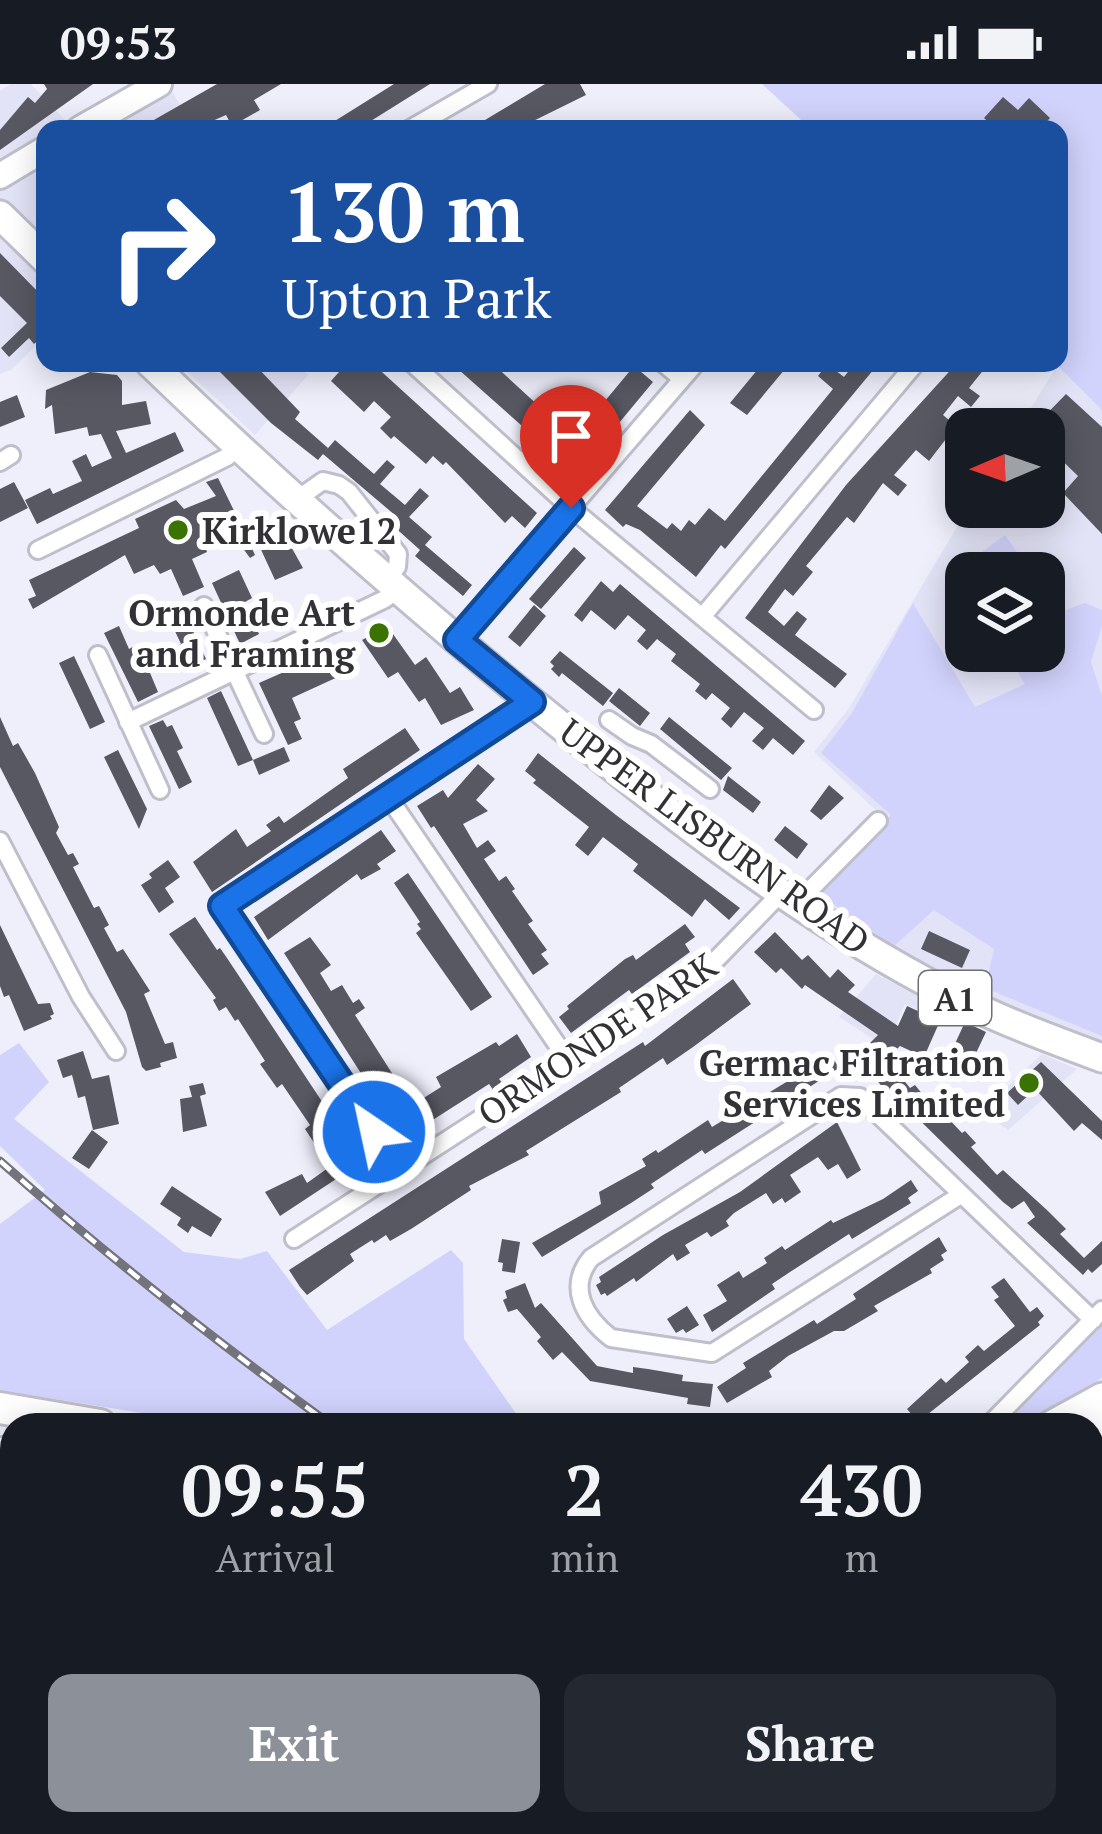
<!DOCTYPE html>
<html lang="en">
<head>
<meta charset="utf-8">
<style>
  body { margin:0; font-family:"PT Serif",serif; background:#242831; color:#f1f3f6; height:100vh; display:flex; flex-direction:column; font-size:45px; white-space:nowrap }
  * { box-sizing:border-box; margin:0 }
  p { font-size:39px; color:#9ea1a6 }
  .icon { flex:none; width:66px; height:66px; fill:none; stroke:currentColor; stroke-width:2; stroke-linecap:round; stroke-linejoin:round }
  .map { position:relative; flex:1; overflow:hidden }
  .panel { position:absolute; left:0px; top:1329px; width:1104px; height:423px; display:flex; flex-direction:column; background:#171b24; border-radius:36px 36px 0 0; box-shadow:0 6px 30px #0003 }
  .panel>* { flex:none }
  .hud { position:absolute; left:36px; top:36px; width:1032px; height:252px; border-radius:24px; box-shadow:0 6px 30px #0003; background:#1a4fa0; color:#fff; overflow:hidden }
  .needle { width:78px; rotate:268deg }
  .buttons { position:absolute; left:945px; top:324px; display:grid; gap:24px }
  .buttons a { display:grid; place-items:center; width:120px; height:120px; border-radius:24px; background:#171b24; box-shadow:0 6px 30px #0003; font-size:60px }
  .pin { position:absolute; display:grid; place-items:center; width:102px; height:102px; color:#fff; margin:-123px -51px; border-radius:50% 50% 50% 0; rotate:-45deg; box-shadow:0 0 12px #0007 }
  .pin .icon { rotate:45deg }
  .me { position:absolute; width:132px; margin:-66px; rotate:326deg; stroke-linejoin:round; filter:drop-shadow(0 0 9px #0008) }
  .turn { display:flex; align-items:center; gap:42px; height:252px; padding:0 48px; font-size:54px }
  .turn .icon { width:156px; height:156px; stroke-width:2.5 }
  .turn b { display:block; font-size:84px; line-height:102px }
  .eta { display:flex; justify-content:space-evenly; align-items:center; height:204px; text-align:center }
  .eta b { font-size:72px; font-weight:800; line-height:84px }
  .primary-button { display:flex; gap:24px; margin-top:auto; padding:24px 48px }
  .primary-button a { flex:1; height:138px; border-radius:24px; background:#8c9099; color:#fff; font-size:48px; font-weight:800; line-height:138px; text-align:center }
  .primary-button a+a { background:#242831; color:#f1f3f6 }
  .status { display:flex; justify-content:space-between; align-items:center; height:84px; padding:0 60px; background:#171b24; direction:ltr }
  .status svg { height:33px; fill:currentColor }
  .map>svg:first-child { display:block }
</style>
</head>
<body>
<div class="status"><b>09:53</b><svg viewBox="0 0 49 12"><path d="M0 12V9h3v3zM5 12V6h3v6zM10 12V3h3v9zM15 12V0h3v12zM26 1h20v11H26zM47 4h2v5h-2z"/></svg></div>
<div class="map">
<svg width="1102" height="1750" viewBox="0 0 1102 1750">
  <rect width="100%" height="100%" fill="#eeeffb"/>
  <path fill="#e3e3f7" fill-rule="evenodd" d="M11,0H31L66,37L130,0H168L193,45H45V253L11,286L0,290V7Z
    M178,279H295L308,291L255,351Z
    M1058,280L1102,324V963L1015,930L883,863L808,811L884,734L814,668L849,624L969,423H1044V345H1018ZM966,489H1044V567H966Z
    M876,890L932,920L927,930L905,920L886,963L839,933Z
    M1042,970L1077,985L1008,1046L981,1027Z
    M1092,1622L1102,1624V1750H915L901,1740H1092Z"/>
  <path fill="#d2d3fc" d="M762,0H1102V326L1055,279H1059V45H811Z
    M1005,451L1019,471L994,489H973L966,480Z
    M913,519L975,623L1025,600L1005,567H1044V534L1085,519L1102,526V542L1091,578L1102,612V952L985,904L994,865L934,826L894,862L817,809L891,731L821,669L852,629Z
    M19,959L49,998L14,1035L184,1168L240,1175L267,1167L327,1246L451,1166L463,1179L464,1255L524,1341H215L0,1306V1140L45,1106L0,1062V971Z
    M1102,1241V1294L1019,1341H1002Z
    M12,1445V1567L0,1570V1449Z
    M12,1575V1740H92L95,1750H0V1579Z"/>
  <path fill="#585863" d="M44,0H93L0,66V46L28,13L35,19L47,5Z
    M217,0H281L254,16L260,26L232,42L226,31L194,45H138Z
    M394,0H430L358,45H322Z
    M545,0H580L586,11L517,45H470Z
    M1003,13L1018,26L1029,14L1050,34L1040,45H996L984,34Z
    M0,169L45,215V250L34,260L29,254L9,273L1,264L27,239L0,212Z
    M211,279H253L300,328L295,335L328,364L318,376L271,339Z
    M347,279H372L537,429L525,444L512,432L505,439L446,378L443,381L433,372L426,380L394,352L391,355L380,344L391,333L374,317L364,328L331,297Z
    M463,279H492L590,369L574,388L458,285Z
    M763,279H790L747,331L730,319Z
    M855,279H879L725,465L721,461L696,493L640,446L626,440L623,443L605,426L690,326L705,341L637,422L667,445L672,439L681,447L689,436L695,441L709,424L725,437L833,305L818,292L827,280L844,293Z
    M957,279H989L969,304L980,312L971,323L958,312L943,331L956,342L929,377L916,366L894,391L907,401L898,412L883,399L854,439L847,433L806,482L813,488L793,512L785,505L768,528L784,542L797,527L807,535L795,551L847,590L835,604L745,534L846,401Z
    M634,282L653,298L614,345L595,329Z
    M90,288L117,291L122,297V321L146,317L151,340L116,347L126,369L175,348L184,367L37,440L25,416L50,404L53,410L82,397L72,377L86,370L92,383L112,374L101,350L89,352L87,343L55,350L52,321L45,325L46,306Z
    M1066,310L1102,343V450L1063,409L1078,392L1044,359V345H1032Z
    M17,311L25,333L0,343V318Z
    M335,356L374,390L387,376L395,383L380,400L405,421L420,404L429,412L409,433L432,453L425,461L472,501L463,512L415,472L420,466L390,439L396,432L323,370Z
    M218,394L244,447L275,434L303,484L275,496L257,457L248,456L255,471L250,474L237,456L226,455L234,451L227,443L202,453L207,468L192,475L204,503L183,512L171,485L160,490L154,481L134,490L125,471L33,525L28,515L36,512L29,496L139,444L135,435L176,416L184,425L216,412L206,398Z
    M14,398L28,424L0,438V405Z
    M574,463L586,474L541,525L529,515Z
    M239,486L252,514L245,518L259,550L240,560L212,499Z
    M601,497L613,508L620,500L805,657L793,671L773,654L763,666L752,657L764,644L744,628L731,644L721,635L730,624L712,609L706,616L695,607L700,600L671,577L676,570L657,555L647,566L637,557L646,546L628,531L615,546L591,526L582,538L574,531Z
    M181,521L206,575L187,585L176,563L181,560L166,528Z
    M534,521L546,532L520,563L508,553Z
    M383,536L415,581L426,573L450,609L460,603L474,626L441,641L425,614L419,618L398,588L388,594L362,556L371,551L368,546Z
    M119,542L129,565L138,560L158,608L138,618L104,549Z
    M345,561L353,586L292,614L301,635L294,638L302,655L288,661L259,599Z
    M560,567L613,609L603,622L562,589L559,593L551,585L554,582L550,578Z
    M74,572L105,638L90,645L59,579Z
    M619,604L650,629L640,642L609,617Z
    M221,607L253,676L238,682L207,614Z
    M0,633L13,662L18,659L35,689L59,743L56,749L68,771L73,769L79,780L73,783L94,824L99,822L109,841L104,844L117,868L123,865L150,907L144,910L165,960L173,958L177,974L160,979L161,983L146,987L142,983L126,928L0,683Z
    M669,633L732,684L721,696L660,645Z
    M163,636L167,643L172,641L183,664L177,667L192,698L179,705L149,642Z
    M405,644L420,666L212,808L193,778L236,745L247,763L271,747L266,741L279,732L284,739L297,730L348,694L343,685Z
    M284,663L290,677L259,691L253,676Z
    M118,666L147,725L139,745L104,673Z
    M538,669L616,731L740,824L729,836L705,815L692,833L633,787L638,780L603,753L588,772L575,761L589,743L533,699L536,696L525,687Z
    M478,680L495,695L476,716L488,727L463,740L477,764L488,756L496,767L484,775L499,797L506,792L515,805L512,807L533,837L528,840L547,866L541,870L549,880L533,891L434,742L431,744L417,722L443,706L448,714Z
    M728,692L761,718L753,729L723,706Z
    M829,701L844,714L821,736L810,727Z
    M785,742L808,760L797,775L774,756Z
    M381,746L396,767L377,780L381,785L361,796L357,790L268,856L254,833Z
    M168,776L180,793L165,804L174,818L159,829L141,801L152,794L149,790Z
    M408,789L492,913L471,927L416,849L421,845L417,840L420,838L394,799Z
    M195,833L217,866L220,864L227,874L362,1078L280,1132L265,1108L302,1090L307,1099L328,1084V1080L305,1045L310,1041L282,1000L277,1004L260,980L265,977L238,935L235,937L226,923L219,927L213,916L216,914L169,850Z
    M685,840L695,853L685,860L690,868L632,910L629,906L571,949L559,933L569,925L567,922L625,875L633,871L636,876Z
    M0,841L38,920L50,919L54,930L50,932L52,935L24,947L9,911L4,913L0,902Z
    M929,847L970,866L962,884L921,865Z
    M775,848L802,876L808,871L830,894L838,885L855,901L848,908L898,942L907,922L940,937L924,973L900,962L887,975L910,1004L915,1001L941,1033L944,1030L962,1049L965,1047L976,1059L971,1063L997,1091L1003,1086L1048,1127L1066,1145L1060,1150L1084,1174L1102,1157V1180L1092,1189L1088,1185L1083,1191L1027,1139L1035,1133L1024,1117L1012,1125L1003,1118L897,1014H891L872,990L868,995L843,971L853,960L861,968L878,951L805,901L802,905L781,884L776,889L754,868Z
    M310,853L331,881L320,889L331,907L342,901L353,919L359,915L365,924L355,931L409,1016L387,1030L284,869Z
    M733,895L751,920L693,963L667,981L663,974L619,1004L621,1008L526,1067L529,1071L469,1102L471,1106L411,1145L390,1157L386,1151L374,1159L372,1156L350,1170L354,1177L307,1211L300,1203L289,1186L643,958L645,962Z
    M965,938L986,948L968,986L947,977Z
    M517,950L531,973L499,995L504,1001L494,1007L489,1000L428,1039L426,1036L419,1040L408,1024L441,1003L436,993L496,958L499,962Z
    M83,967L92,995L109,991L119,1040L93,1046L85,1012L78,1014L72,991L63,994L57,976Z
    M831,971L839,984L705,1070L702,1066L651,1100L654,1104L631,1119L542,1173L532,1159L601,1120L599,1108L646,1082L642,1075L656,1066L658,1069L708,1036L712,1043Z
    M1041,978L1102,1037V1056L1082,1039L1074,1047L1035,1005L1018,1021L1007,1009Z
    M203,999L206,1010L200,1012L207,1042L183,1048L180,1015L192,1013L189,1002Z
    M837,1038L861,1086L847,1095L838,1080L828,1086L818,1073L790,1091L801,1108L785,1119L782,1114L773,1120L766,1109L734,1129L726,1137L729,1142L711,1153L707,1148L685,1161L690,1169L677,1177L673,1170L636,1198L634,1194L607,1212L605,1209L601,1211L596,1201L601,1198L599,1193L663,1151L740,1108Z
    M92,1046L108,1058L89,1085L72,1074Z
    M911,1096L918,1107L908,1114L911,1119L852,1155L849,1150L790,1188L772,1200L775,1205L712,1248L703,1231L727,1217L717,1201L739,1187L743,1194L767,1179L764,1174L782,1162L785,1166L831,1136L833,1139L883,1115Z
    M172,1102L222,1135L211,1153L192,1142L188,1149L177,1141L181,1134L160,1120Z
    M939,1153L947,1167L941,1171L944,1176L930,1185L932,1189L874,1222L878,1227L844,1247H834L788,1272L769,1287L772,1293L727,1319L717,1303L746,1284L743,1279L814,1236L817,1240L831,1231L856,1215L853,1210Z
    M502,1155L520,1158L515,1189L502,1187L503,1179L498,1178Z
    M1004,1194L1030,1228L1037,1223L1044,1232L1038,1238L1040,1241L918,1338L907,1325L941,1294L946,1299L969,1278L965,1273L978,1261L984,1267L1015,1242L994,1216L999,1213L991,1203Z
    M525,1199L535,1224L541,1219L597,1282L633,1289V1283L648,1285L683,1291L682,1297L713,1300L710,1323L687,1320L688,1314L590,1297L562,1268L553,1276L537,1257L541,1253L517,1225L508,1228L503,1216L507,1214L505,1207Z
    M687,1222L699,1241L686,1249L683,1245L676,1249L667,1235Z"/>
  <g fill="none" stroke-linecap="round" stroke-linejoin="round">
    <g stroke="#bfbfcb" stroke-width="22">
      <path id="street" d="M410,45L488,0
        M412,279L571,424L814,626
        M663,279L681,294
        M0,378L11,371
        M296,416L323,397L339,401L349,408L398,470L397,483L387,495
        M38,466L227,373L239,362
        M204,522L264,650
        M702,533L916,279
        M457,556L696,279
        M98,571L160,706
        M609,636L632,652L651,660L710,705
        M128,638L385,515L398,505
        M389,714L569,978
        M0,757L81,913L116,967
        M797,819L878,737
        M400,1086L222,822L532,618
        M959,1112L712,1269L611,1254C584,1233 567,1203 591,1174L841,1012L860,1013L1093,1236
        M294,1155L668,913L707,885L782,808
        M989,1341L1102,1226
        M192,1740L198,1750
        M334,1750L342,1740
        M524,1750L547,1740"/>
    </g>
    <g stroke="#bfbfcb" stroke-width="30">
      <path id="secondary" d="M80,45L159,0
        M0,92L45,65"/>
    </g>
    <g stroke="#bfbfcb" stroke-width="33">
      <path id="primary" d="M0,131L45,175
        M150,279C266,391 387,498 511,601C649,714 791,829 951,911C999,936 1051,955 1102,974
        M1051,1341L1102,1313
        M1092,1347L1102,1342"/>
    </g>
    <g stroke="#bfbfcb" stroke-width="36">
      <path id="highway" d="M0,1324L100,1341
        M0,1369L12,1371
        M1092,1519L1102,1520
        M1092,1547L1102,1548
        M676,1740L684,1750
        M705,1740L713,1750"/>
    </g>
    <use href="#street" stroke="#fff" stroke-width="16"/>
    <use href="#secondary" stroke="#fff" stroke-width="24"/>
    <use href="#primary" stroke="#fff" stroke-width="27"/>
    <use href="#highway" stroke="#fff" stroke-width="30"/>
    <g stroke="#73737b" stroke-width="9">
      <path id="rail" d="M0,1077C106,1171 217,1258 331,1341
        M872,1740L885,1750"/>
    </g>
    <use href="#rail" stroke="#fff" stroke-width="4.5" stroke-dasharray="14" stroke-linecap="butt"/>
  </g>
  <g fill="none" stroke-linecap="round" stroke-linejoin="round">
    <g stroke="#114b97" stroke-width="30">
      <path id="route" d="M374,1048L222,822L532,618L457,556L571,424"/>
    </g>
    <use href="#route" stroke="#1a73e8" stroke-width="21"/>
  </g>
  <g fill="#3b7300" stroke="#fff" stroke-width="4.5">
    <circle cx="178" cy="446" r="12"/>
    <circle cx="379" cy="549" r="12"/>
    <circle cx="1029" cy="999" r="12"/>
  </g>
  <g text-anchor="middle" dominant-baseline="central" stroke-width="12" stroke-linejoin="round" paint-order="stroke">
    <rect fill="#fff" stroke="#6f6f72" stroke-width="3" x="919" y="887" width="72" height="54" rx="9"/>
    <g font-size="33" font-weight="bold" fill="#313136">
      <text x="955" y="914">A1</text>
    </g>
    <g font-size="36" font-weight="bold" fill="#313136" stroke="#fff" text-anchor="end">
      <text x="202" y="446" text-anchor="start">Kirklowe12</text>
      <text x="355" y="528">Ormonde Art<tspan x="355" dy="41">and Framing</tspan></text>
      <text x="1005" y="978">Germac Filtration<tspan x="1005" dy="41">Services Limited</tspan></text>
    </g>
    <g font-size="36" fill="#313136" stroke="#fff">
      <text transform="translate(715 752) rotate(36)">UPPER LISBURN ROAD</text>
      <text transform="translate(597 955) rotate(-34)">ORMONDE PARK</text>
    </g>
  </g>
</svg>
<div class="buttons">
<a><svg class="needle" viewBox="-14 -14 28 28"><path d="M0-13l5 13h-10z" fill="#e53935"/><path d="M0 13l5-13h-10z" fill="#9ea1a6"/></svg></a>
<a><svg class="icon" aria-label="layers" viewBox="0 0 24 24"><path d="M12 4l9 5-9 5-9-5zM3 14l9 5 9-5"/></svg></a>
</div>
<div class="pin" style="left:571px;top:424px;background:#d93025"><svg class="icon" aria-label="arrive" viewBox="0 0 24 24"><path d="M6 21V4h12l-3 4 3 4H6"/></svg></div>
<svg class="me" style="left:374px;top:1048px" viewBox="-20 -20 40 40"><circle r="17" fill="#1a73e8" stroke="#fff" stroke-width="3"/><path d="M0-11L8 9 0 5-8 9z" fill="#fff"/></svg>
<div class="hud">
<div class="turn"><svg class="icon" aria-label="right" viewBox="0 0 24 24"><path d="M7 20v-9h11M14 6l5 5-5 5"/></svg><div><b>130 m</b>Upton Park</div></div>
</div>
<section class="panel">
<div class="eta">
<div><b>09:55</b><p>Arrival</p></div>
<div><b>2</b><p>min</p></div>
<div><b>430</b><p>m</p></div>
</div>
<div class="primary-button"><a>Exit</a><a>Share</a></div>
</section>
</div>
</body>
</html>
